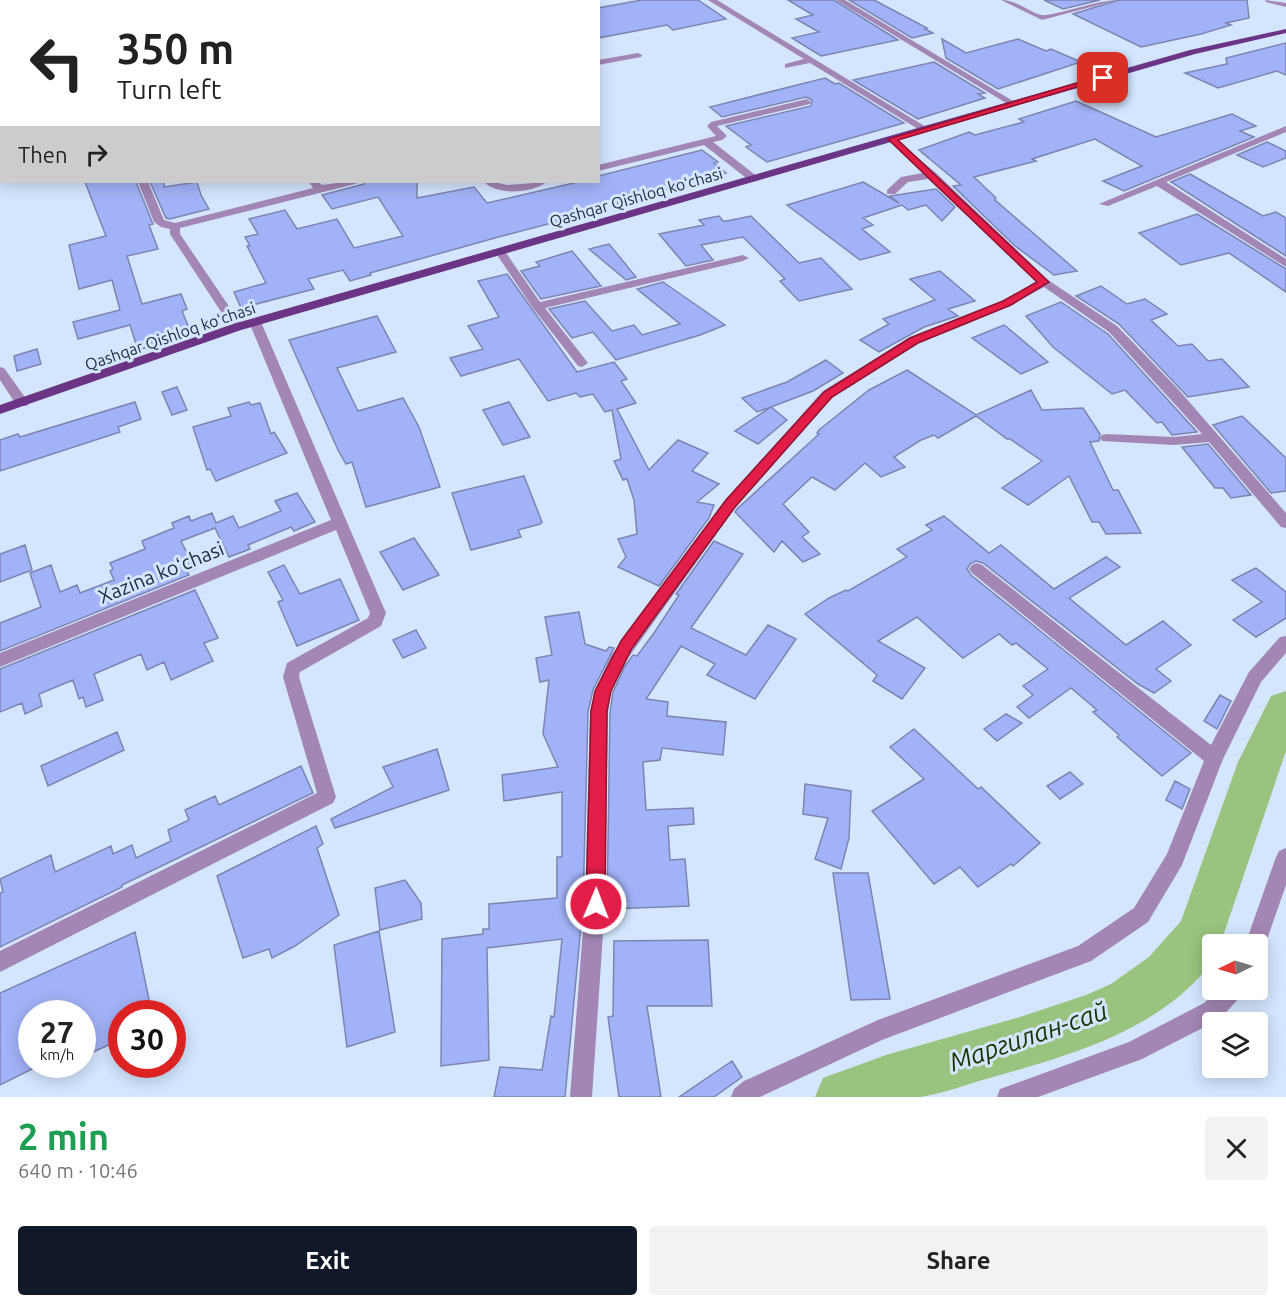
<!DOCTYPE html>
<html lang="en">
<head>
<meta charset="utf-8">
<style>
  body { margin:0; font-family:Ubuntu,sans-serif; background:#f2f2f2; color:#222; height:100vh; display:flex; flex-direction:column; font-size:22px; white-space:nowrap }
  * { box-sizing:border-box; margin:0 }
  p { font-size:20px; color:#767676 }
  .icon { flex:none; width:33px; height:33px; fill:none; stroke:currentColor; stroke-width:2; stroke-linecap:round; stroke-linejoin:round }
  .map { position:relative; height:1097px; overflow:hidden }
  .drawer { display:flex; flex-direction:column; background:#fff; flex:1 }
  .drawer>* { flex:none }
  .guide { position:absolute; left:0px; top:0px; width:600px; height:183px; box-shadow:0 3px 15px #0003; background:#fff; color:#222; overflow:hidden }
  .needle { width:39px; rotate:265deg }
  .tools { position:absolute; left:1202px; top:934px; display:grid; gap:12px }
  .tools a { display:grid; place-items:center; width:66px; height:66px; border-radius:6px; background:#fff; box-shadow:0 3px 15px #0003; font-size:30px }
  .speed { position:absolute; left:18px; top:1000px; display:flex; gap:12px; font-size:30px; font-weight:700; text-align:center }
  .speed>* { display:grid; place-content:center; width:78px; height:78px; border-radius:50%; background:#fff; box-shadow:0 3px 15px #0003; line-height:1 }
  .speed small { font-size:15px; font-weight:400 }
  .speed .limit { border:9px solid #d22; background:#fff; color:#111 }
  .pin { position:absolute; display:grid; place-items:center; width:51px; height:51px; color:#fff; margin:-26px; border-radius:12px; box-shadow:0 3px 9px #0006 }
  .me { position:absolute; width:66px; margin:-33px; rotate:1deg; stroke-linejoin:round; filter:drop-shadow(0 0 4px #0008) }
  .turn { display:flex; align-items:center; gap:21px; height:126px; padding:0 18px; font-size:27px }
  .turn .icon { width:78px; height:78px; stroke-width:2.5 }
  .turn b { display:block; font-size:42px; line-height:51px }
  .then { display:flex; align-items:center; height:57px; padding:0 18px; background:#0003; gap:12px; font-size:22px }
  .round { display:grid; place-items:center; flex:none; width:63px; height:63px; border-radius:6px; background:#f2f2f2 }
  .headline { display:flex; align-items:center; justify-content:space-between; height:102px; padding:0 18px }
  h1 { font-size:36px; font-weight:700; line-height:45px; color:#1e9e55 }
  .primary-button { display:flex; gap:12px; margin-top:auto; padding:12px 18px }
  .primary-button a { flex:1; height:69px; border-radius:6px; background:#111827; color:#fff; font-size:24px; font-weight:700; line-height:69px; text-align:center }
  .primary-button a+a { background:#f2f2f2; color:#222 }
  .map>svg:first-child { display:block }
</style>
</head>
<body>
<div class="map">
<svg width="1286" height="1097" viewBox="0 0 1286 1097">
  <rect width="100%" height="100%" fill="#d3e6fe"/>
  <g fill="none" stroke-linecap="round" stroke-linejoin="round">
    <path fill="#9ac37f" fill-rule="evenodd" d="M1286,691V751L1220,945H1212V962C1159,1032 1067,1056 986,1079C965,1085 942,1094 920,1097C887,1097 849,1097 815,1097L823,1078L886,1055L1020,1017L1086,995L1111,984L1149,957L1181,921L1238,762L1271,696Z"/>
  </g>
  <path fill="#a1b2f8" stroke="#7b85af" stroke-width="1.5" d="M642,0H698L726,19L673,30L667,25L598,38V8Z
    M788,0H834L898,40L821,56L792,38L819,32L796,19L813,15Z
    M849,0H874L927,28L925,29L933,33L912,38Z
    M1044,0H1100L1063,9Z
    M1119,0H1247L1249,18L1226,23L1231,25L1201,34L1141,47L1073,14Z
    M942,39L966,53L1018,39L1046,51L1051,49L1081,62L998,89L946,58Z
    M1286,43V75L1277,71L1218,88L1185,73L1227,64L1226,58Z
    M934,62L985,93L978,94L985,98L918,119L853,80Z
    M825,78L835,84L839,83L904,123L767,162L746,147L751,145L726,126L811,106L812,100L806,97L722,117L710,107Z
    M1076,101L1156,137L1232,114L1256,126L1240,131L1254,137L1124,191L1103,181L1142,166L1095,139L1032,159L1036,161L974,177L996,198L995,200L1077,271L1054,275L1015,246L953,186L961,185L919,150L969,132L975,135L1024,122L1019,119Z
    M1267,142L1286,151V158L1263,167L1237,155Z
    M702,150L718,162L714,163L726,173L591,211L596,215L574,221L571,218L502,236L370,273L371,275L350,281L343,270L308,279L314,289L241,308L234,292L266,283L247,246H250L245,237L258,234L249,219L285,210L297,229L337,219L354,248L403,236L378,197L332,209L322,195L364,184L365,182H417V198L474,187L487,203L578,182H598V176Z
    M1190,174L1263,216L1276,212L1286,218V256L1171,182Z
    M85,182H136L153,224L149,225L158,249L127,256L142,304L181,294L187,309L182,311L192,335L138,350L130,325L78,339L73,322L120,310L112,280L79,289L69,245L106,236Z
    M150,182H164V187L197,182L201,195L209,209L170,219L166,218Z
    M863,182L899,203L890,196L936,189L955,207L942,221L926,205L908,210L902,205L863,218L873,225L862,229L890,252L860,260L787,205Z
    M1197,214L1286,269V292L1229,253L1181,265L1139,233Z
    M719,216L723,221H727L751,216L799,263L821,258L852,289L799,301L780,281L785,279L743,237L701,245L713,260L686,266L659,234L704,225L699,220Z
    M609,244L636,277L626,280L589,249Z
    M572,251L601,286L541,299L521,271L540,266L536,262Z
    M940,271L975,301L948,309L958,316L924,327L879,352L860,340L889,324L883,319L935,300L910,279Z
    M507,274L577,372L614,362L627,379L621,381L636,403L617,409L649,470L678,440L708,453L692,471L719,484L697,502L714,505L709,518L659,586L618,567L626,557L618,539L637,534L634,500L627,479L623,480L614,461L621,459L612,410L605,412L593,394L580,397L576,393L548,401L519,359L461,376L450,358L483,349L468,326L499,317L478,281Z
    M663,282L725,325L700,335L616,360L593,332L572,338L549,309L585,301L612,331L634,325L642,335L680,324L637,289Z
    M1101,286L1127,304L1145,299L1167,314L1151,320L1178,346L1192,344L1208,361L1222,359L1249,387L1188,397L1119,324L1076,296Z
    M1061,302L1108,334L1197,432L1172,435L1162,422L1157,423L1125,390L1112,394L1053,347L1026,316Z
    M377,316L396,352L337,368L358,411L403,398L419,427L440,487L366,507L352,462L346,464L338,450L289,340Z
    M1004,325L1008,328L1048,362L1021,374L972,338Z
    M37,349L41,364L17,371L14,356Z
    M826,360L843,373L813,391L771,407L787,420L758,444L735,431L771,407L757,412L742,398L787,382Z
    M907,370L976,415L1031,390L1042,410L1083,408L1100,434L1099,441L1090,442L1113,490H1118L1141,533L1106,534L1099,522H1092L1069,476L1028,505L1002,488L1042,461L1010,439H1007L976,416L938,438L934,435L921,440L894,457L905,467L881,477L865,463L835,490L812,477L783,504L809,532L802,537L820,554L803,562L782,541L774,552L735,512L737,509L819,434L817,433L819,430L869,390Z
    M177,387L187,410L172,415L162,392Z
    M135,402L141,419L118,427L120,432L0,471V440L18,434L20,437Z
    M249,402L251,405L260,403L271,434L274,432L287,453L216,481L210,469L207,470L193,427L231,416L228,408Z
    M509,402L530,437L503,445L483,410Z
    M1242,416L1286,458V491L1271,493L1213,425Z
    M1208,444L1251,495L1231,498L1223,488H1215L1182,447Z
    M524,476L542,522L540,524L518,530L521,537L471,550L452,493Z
    M297,493L315,522L294,531L291,527L248,545L250,549L229,557L215,528L181,541L195,569L187,572L189,575L0,651V623L41,607L30,573L51,565L60,592L77,585L80,593L114,580L110,571L113,569L110,563L145,549L142,541L174,528L172,523L189,516L191,521L212,513L216,523L233,516L239,528L281,511L275,501Z
    M944,516L989,553L1001,545L1054,589L1106,557L1120,567L1069,598L1126,645L1163,621L1191,645L1156,669L1171,681L1154,693L1138,684L983,563L976,561L970,564L967,569L971,575L1191,753L1162,776L1117,737L1119,735L1093,712L1097,710L1071,688L1029,718L1017,707L1033,695L1023,686L1048,669L1016,643L1012,645L999,634L963,658L917,617L878,641L925,668L902,699L873,681L877,675L805,614L829,598L846,590L848,591L907,557L897,549L932,530L926,525Z
    M414,538L439,575L403,590L380,552Z
    M714,541L743,554L691,628L746,655L768,625L796,639L755,699L707,675L715,664L681,646L646,699L668,702L667,716L726,722L723,755L662,748L660,760L643,762L646,810L693,808L694,824L668,826L670,860L685,859L689,906L607,909L610,712L613,692L625,666L633,655L637,656L654,633L679,595L676,594Z
    M25,545L32,570L0,582V554Z
    M284,565L300,594L340,579L359,620L297,646L278,602L283,600L268,572Z
    M1256,568L1286,592V618L1256,637L1233,620L1262,602L1232,580Z
    M195,590L218,638L204,643L213,661L171,680L164,662L147,670L141,654L94,674L103,700L86,707L83,697L79,699L73,680L39,694L42,706L25,714L22,703L0,712V669Z
    M579,612L585,644L606,651L609,647L614,648L593,690L588,712L583,904L565,1097H494L500,1067L542,1070L551,1016L554,1017L562,939L487,948L489,1060L441,1066L442,939L483,934V929H489V904L557,898V857H562V792L504,801L502,775L558,767L543,734L549,680L540,682L536,658L552,655L545,617Z
    M416,630L426,648L403,658L393,640Z
    M1220,695L1231,701L1217,729L1204,721Z
    M1006,714L1022,723L997,741L984,729Z
    M914,729L978,789L981,787L1040,843L1013,866L1011,864L978,887L960,867L934,884L872,811L924,779L890,747Z
    M117,732L124,750L48,786L41,766Z
    M437,749L449,790L335,828L331,819L393,787L383,767Z
    M301,766L313,793L122,885V887L0,947V893L3,892L0,879L51,855L55,872L111,846L113,854L132,845L136,858L171,841L168,830L189,820L185,810L215,796L219,805Z
    M1070,772L1083,784L1060,799L1047,786Z
    M1175,781L1190,789L1182,809L1166,800Z
    M805,784L851,791L849,838L841,869L815,859L828,818L803,814Z
    M316,826L323,844L317,848L339,915L295,946L272,958L269,949L243,958L217,876Z
    M833,873H868L890,999L851,1000Z
    M405,880L421,903L422,919L380,930L375,888Z
    M379,931L395,1032L347,1047L334,945Z
    M135,932L152,1014H122V1039L82,1057V1014H32V1069L0,1085V993Z
    M708,940L712,1006H647L661,1097H619L608,1017L613,1016L614,941Z
    M732,1061L742,1077L714,1097H679Z"/>
  <g fill="none" stroke-linecap="round" stroke-linejoin="round">
    <path fill="#a386b3" fill-rule="evenodd" d="M123,0H131L132,2H124Z
      M186,0H199L184,2Z
      M325,0H333L334,2H326Z
      M446,0H460L444,2Z
      M515,0H528L513,2Z
      M575,0H583L584,2H576Z
      M708,0H717L931,130L923,132L810,63L785,68V64L804,59Z
      M836,0H845L1018,104L1011,106Z
      M1001,0C1017,0 1027,11 1041,15C1052,17 1098,0 1117,0L1042,20Z
      M1265,0L1286,3V7L1266,2Z
      M638,53L642,55L641,57L598,65V60Z
      M807,99L811,102L810,104L717,126L727,136L722,140L713,142L758,177V181H750L704,145L598,171V165L716,136L707,126L711,122Z
      M1286,126V132L1166,182L1286,259V267L1157,186L1108,206L1099,204Z
      M892,136L936,173L1048,280L1117,326L1178,389L1286,513V528L1281,527L1209,442L1174,445L1102,441L1100,438L1102,435L1107,434L1174,437L1202,434L1109,332L1044,287L1011,305L918,343L833,397L735,508L623,665L611,691L608,712L605,904L592,1097H570L585,904L590,712L595,691L610,657L725,500L823,391L910,337L1003,301L1037,281L928,179L908,182L895,194H887V190L901,177L923,173L889,141V137Z
      M138,182H148L164,220L175,223L313,188L309,182H319L322,185L344,182H363L180,228V234L243,327L237,331L231,327L170,234V229L161,227L154,222Z
      M484,182H495L507,185L547,182C532,193 498,196 484,182Z
      M500,249L504,250L540,302L743,255L749,258L743,261L545,308L588,363L582,367L578,366L533,308L495,252Z
      M255,318L261,322L386,613L381,626L300,672L299,677L336,797L333,803L0,972V951L317,793L283,677L287,663L368,618L370,613L336,530L0,667V653L331,520L249,322Z
      M0,367L4,368L27,400L29,403L27,406H17L0,380Z
      M977,563L982,565L1211,745L1249,672L1280,637L1286,636V653L1261,682L1223,759L1182,865L1148,922L1091,961L882,1040L760,1097H731L734,1089L744,1081L878,1020L1078,946L1134,908L1167,854L1204,761L972,573L969,569L972,565Z
      M1286,848V885L1265,945L1262,952L1257,954V945H1245L1276,857L1279,851Z
      M1218,990H1243L1240,997L1220,1019L1142,1059L1038,1097H997L1000,1089L1129,1042L1204,1003Z"/>
    <path fill="#6b3485" fill-rule="evenodd" d="M1286,29V33L1195,54L241,330L0,414V405L233,324L1190,50Z"/>
  </g>
  <path fill="#e11d48" stroke="#92132f" stroke-width="1.5" d="M1100,76L1107,78L898,140L1049,282L1011,305L918,343L832,397L735,507L632,648L611,691L607,711L605,904L602,910L596,912L589,910L586,904L591,711L595,691L621,641L726,500L824,392L910,338L1003,301L1037,282L888,139Z"/>
  <g text-anchor="middle" dominant-baseline="central" stroke-width="6" stroke-linejoin="round" paint-order="stroke">
    <g font-size="16" fill="#202c3b" stroke="#d3e6fe">
      <text transform="translate(636 197) rotate(-16)">Qashqar Qishloq koʻchasi</text>
      <text transform="translate(170 336) rotate(-19)">Qashqar Qishloq koʻchasi</text>
    </g>
    <g font-size="20" fill="#202c3b" stroke="#d3e6fe">
      <text transform="translate(161 572) rotate(-22)">Xazina koʻchasi</text>
    </g>
    <g font-size="26" font-style="italic" fill="#193302" stroke="#d3e6fe">
      <text transform="translate(1028 1036) rotate(-19)">Маргилан-сай</text>
    </g>
  </g>
</svg>
<div class="tools">
<a><svg class="needle" viewBox="-14 -14 28 28"><path d="M0-13l5 13h-10z" fill="#e53935"/><path d="M0 13l5-13h-10z" fill="#767676"/></svg></a>
<a><svg class="icon" aria-label="layers" viewBox="0 0 24 24"><path d="M12 4l9 5-9 5-9-5zM3 14l9 5 9-5"/></svg></a>
</div>
<div class="speed"><div>27<small>km/h</small></div><div class="limit">30</div></div>
<div class="pin" style="left:1103px;top:78px;background:#d93025"><svg class="icon" aria-label="arrive" viewBox="0 0 24 24"><path d="M6 21V4h12l-3 4 3 4H6"/></svg></div>
<svg class="me" style="left:596px;top:904px" viewBox="-20 -20 40 40"><circle r="17" fill="#e11d48" stroke="#fff" stroke-width="3"/><path d="M0-11L8 9 0 5-8 9z" fill="#fff"/></svg>
<div class="guide">
<div class="turn"><svg class="icon" aria-label="left" viewBox="0 0 24 24"><path d="M17 20v-9H6M10 6l-5 5 5 5"/></svg><div><b>350 m</b>Turn left</div></div>
<div class="then">Then<svg class="icon" aria-label="right" viewBox="0 0 24 24"><path d="M7 20v-9h11M14 6l5 5-5 5"/></svg></div>
</div>
</div>
<section class="drawer">
<div class="headline"><div><h1>2 min</h1><p>640 m · 10:46</p></div><a class="round"><svg class="icon" aria-label="close" viewBox="0 0 24 24"><path d="M6 6l12 12M18 6L6 18"/></svg></a></div>
<div class="primary-button"><a>Exit</a><a>Share</a></div>
</section>
</body>
</html>
